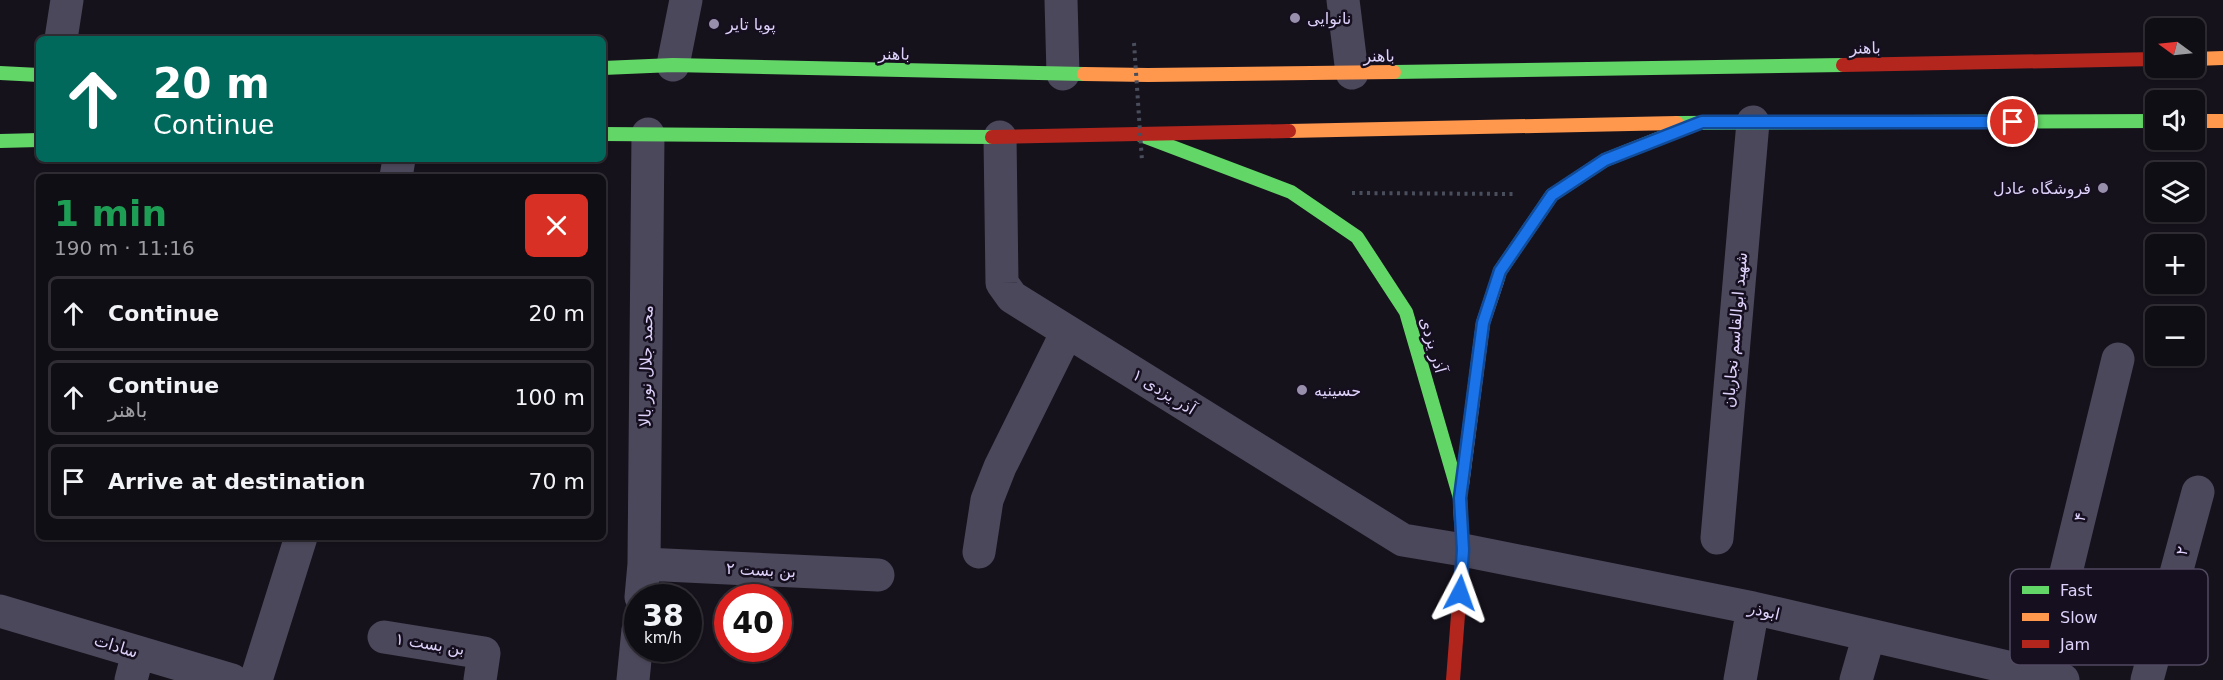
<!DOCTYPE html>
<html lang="en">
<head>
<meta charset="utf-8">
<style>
  body { margin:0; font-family:"DejaVu Sans",Vazirmatn,sans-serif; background:#19171e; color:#f1f3f6; height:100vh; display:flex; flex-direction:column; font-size:22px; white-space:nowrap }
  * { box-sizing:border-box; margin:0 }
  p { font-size:20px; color:#9c9ca0 }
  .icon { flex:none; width:33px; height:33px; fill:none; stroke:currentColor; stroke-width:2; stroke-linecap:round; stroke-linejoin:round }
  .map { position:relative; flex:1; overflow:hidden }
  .details { position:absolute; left:36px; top:174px; width:570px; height:366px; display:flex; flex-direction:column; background:#100e15; border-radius:9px; box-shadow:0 2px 4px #0004,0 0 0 2px #302e34 }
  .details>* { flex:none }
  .hud { position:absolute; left:36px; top:36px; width:570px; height:126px; border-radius:9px; box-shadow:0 2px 4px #0004,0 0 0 2px #302e34; background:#00695c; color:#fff; overflow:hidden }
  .needle { width:39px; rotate:285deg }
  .tools { position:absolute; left:2145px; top:18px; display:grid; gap:12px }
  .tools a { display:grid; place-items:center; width:60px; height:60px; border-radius:9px; background:#100e15; box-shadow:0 2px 4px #0004,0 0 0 2px #302e34; font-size:30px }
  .speed { position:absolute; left:624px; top:584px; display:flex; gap:12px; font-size:30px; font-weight:700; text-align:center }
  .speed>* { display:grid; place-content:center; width:78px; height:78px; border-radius:50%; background:#100e15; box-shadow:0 2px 4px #0004,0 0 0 2px #302e34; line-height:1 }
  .speed small { font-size:15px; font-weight:400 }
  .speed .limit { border:9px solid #d22; background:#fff; color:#111 }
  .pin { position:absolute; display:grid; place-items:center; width:51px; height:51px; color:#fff; margin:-26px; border:3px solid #fff; border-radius:50%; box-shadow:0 2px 6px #0007 }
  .me { position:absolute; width:66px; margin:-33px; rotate:4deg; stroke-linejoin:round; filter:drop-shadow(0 0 4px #0008) }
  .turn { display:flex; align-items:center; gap:21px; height:126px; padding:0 18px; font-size:27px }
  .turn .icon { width:78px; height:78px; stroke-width:2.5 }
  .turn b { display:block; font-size:42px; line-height:51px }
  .round { display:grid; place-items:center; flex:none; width:63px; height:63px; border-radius:9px; background:#19171e }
  .overview { display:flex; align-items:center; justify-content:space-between; height:102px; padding:0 18px }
  h1 { font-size:36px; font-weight:800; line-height:45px; color:#1e9e55 }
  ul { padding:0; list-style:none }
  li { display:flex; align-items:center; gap:18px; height:75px; margin:0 12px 9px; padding:0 6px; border:3px solid #302e34; border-radius:9px }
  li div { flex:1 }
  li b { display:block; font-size:22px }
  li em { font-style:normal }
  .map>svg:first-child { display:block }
</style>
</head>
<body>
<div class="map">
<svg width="2223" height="680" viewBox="0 0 2223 680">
  <rect width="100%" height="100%" fill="#16121c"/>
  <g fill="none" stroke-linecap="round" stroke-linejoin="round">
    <path stroke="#494e5c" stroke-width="4" stroke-dasharray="3 4.5" stroke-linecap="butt" d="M1352,193L1513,194"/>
    <path stroke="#4c485b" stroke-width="33" d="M1061,0L1063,74
      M1343,0L1352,73
      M61,39L67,0
      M673,65L686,0
      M1000,137L1002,283L1012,297L1403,540L1463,550L1753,608L2063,680
      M396,177L399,159
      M1717,538L1753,122
      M979,552L987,500L1000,467L1067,332
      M644,564L878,575
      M641,597L644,564L648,134
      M0,611L232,680
      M384,637L484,653L480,680
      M2041,675L2118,359
      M131,680L138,653
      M256,680L301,537
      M633,680L638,630
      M1740,680L1753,608
      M1856,680L1869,635
      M2147,680L2198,492"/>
    <path stroke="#63d668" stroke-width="14" d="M603,68L673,65L1084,74
      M1394,72L1843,65
      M0,73L39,75
      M1677,123L2156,121
      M603,134L992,137
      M1138,134L1291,192L1357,237L1406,312L1460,498L1461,522
      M0,141L39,140
      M1497,281L1500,271L1552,195L1605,160L1698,123"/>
    <path stroke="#ff974d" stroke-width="14" d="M2194,59L2223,58
      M1084,74L1148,75L1394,72
      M2194,121H2223
      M1289,131L1677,123
      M1462,485L1483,323L1497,281"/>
    <path stroke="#b3261e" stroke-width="14" d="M1843,65L2156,59
      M992,137L1289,131
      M1453,680L1463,550L1461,522"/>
    <path stroke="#494e5c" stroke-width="4" stroke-dasharray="3 4.5" stroke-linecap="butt" d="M1134,43L1142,161"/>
  </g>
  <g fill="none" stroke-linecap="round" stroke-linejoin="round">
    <g stroke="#114b97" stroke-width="15">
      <path id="route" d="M1460,593L1463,550L1460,498L1483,323L1500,271L1552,195L1605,160L1702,122H2013"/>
    </g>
    <use href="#route" stroke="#1a73e8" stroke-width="10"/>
  </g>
  <g fill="#988fac" stroke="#150f1f" stroke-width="2">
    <circle cx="1295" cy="18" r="6"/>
    <circle cx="714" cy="24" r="6"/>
    <circle cx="2103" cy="188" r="6"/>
    <circle cx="1302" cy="390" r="6"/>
  </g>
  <g text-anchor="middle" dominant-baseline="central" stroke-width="5" stroke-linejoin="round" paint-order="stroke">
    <g font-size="16" fill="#ded2fa" stroke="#150f1f" text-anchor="start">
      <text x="1307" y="18">نانوایی</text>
      <text x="726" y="24">پویا تایر</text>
      <text x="2091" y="188" text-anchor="end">فروشگاه عادل</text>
      <text x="1314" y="390">حسینیه</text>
    </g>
    <g font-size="16" fill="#ded2fa" stroke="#150f1f">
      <text transform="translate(1865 48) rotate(-1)">باهنر</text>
      <text transform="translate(894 54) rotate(1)">باهنر</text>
      <text transform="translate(1379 56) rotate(-1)">باهنر</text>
      <text transform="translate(1735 330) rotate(-85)">شهید ابوالقاسم نجاریان</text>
      <text transform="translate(1433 345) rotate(74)">آذر یزدی</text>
      <text transform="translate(646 366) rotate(-89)">محمد جلال نور بالا</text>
      <text transform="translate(1164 392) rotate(32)">آذر یزدی ۱</text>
      <text transform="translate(2080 517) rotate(-76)">۴</text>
      <text transform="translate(2182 551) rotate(-75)">۲</text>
      <text transform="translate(761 570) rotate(3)">بن بست ۲</text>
      <text transform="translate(1764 611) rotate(13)">ابوذر</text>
      <text transform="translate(430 644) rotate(9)">بن بست ۱</text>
      <text transform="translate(116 646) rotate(17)">سادات</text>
    </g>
  </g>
  <rect x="2010" y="569" width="198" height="96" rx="9" fill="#150f1f" stroke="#514a61" stroke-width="1.5"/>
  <rect x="2022" y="586" width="27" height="8" fill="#63d668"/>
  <rect x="2022" y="613" width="27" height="8" fill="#ff974d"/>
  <rect x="2022" y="640" width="27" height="8" fill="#b3261e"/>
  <g font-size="16" fill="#ded2fa">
    <text x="2060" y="596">Fast</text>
    <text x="2060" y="623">Slow</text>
    <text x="2060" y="650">Jam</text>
  </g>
</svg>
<div class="tools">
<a><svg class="needle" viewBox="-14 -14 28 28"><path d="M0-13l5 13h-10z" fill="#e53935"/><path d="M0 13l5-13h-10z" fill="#9c9ca0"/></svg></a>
<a><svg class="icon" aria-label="sound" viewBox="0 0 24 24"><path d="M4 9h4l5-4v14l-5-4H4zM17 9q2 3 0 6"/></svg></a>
<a><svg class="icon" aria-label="layers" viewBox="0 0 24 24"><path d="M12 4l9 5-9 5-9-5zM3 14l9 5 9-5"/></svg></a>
<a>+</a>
<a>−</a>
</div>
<div class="speed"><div>38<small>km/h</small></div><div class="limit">40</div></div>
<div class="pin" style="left:2013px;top:122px;background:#d93025"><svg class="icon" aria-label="arrive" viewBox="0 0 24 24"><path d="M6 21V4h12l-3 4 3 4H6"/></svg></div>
<svg class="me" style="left:1460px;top:593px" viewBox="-20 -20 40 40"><path d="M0-17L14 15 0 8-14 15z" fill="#1a73e8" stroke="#fff" stroke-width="4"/></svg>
<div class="hud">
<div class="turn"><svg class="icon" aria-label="ahead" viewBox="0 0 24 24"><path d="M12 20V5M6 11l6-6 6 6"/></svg><div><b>20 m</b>Continue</div></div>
</div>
<section class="details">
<div class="overview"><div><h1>1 min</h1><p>190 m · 11:16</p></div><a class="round" style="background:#d93025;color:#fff"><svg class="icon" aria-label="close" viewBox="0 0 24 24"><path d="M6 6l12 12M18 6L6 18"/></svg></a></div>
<ul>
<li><svg class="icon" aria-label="ahead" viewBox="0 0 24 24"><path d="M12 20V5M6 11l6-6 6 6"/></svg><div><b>Continue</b></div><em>20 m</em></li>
<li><svg class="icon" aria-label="ahead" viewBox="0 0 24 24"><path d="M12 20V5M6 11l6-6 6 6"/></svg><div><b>Continue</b><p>باهنر</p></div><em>100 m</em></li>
<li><svg class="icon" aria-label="arrive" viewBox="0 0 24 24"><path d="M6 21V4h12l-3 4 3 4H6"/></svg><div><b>Arrive at destination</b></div><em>70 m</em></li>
</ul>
</section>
</div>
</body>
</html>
